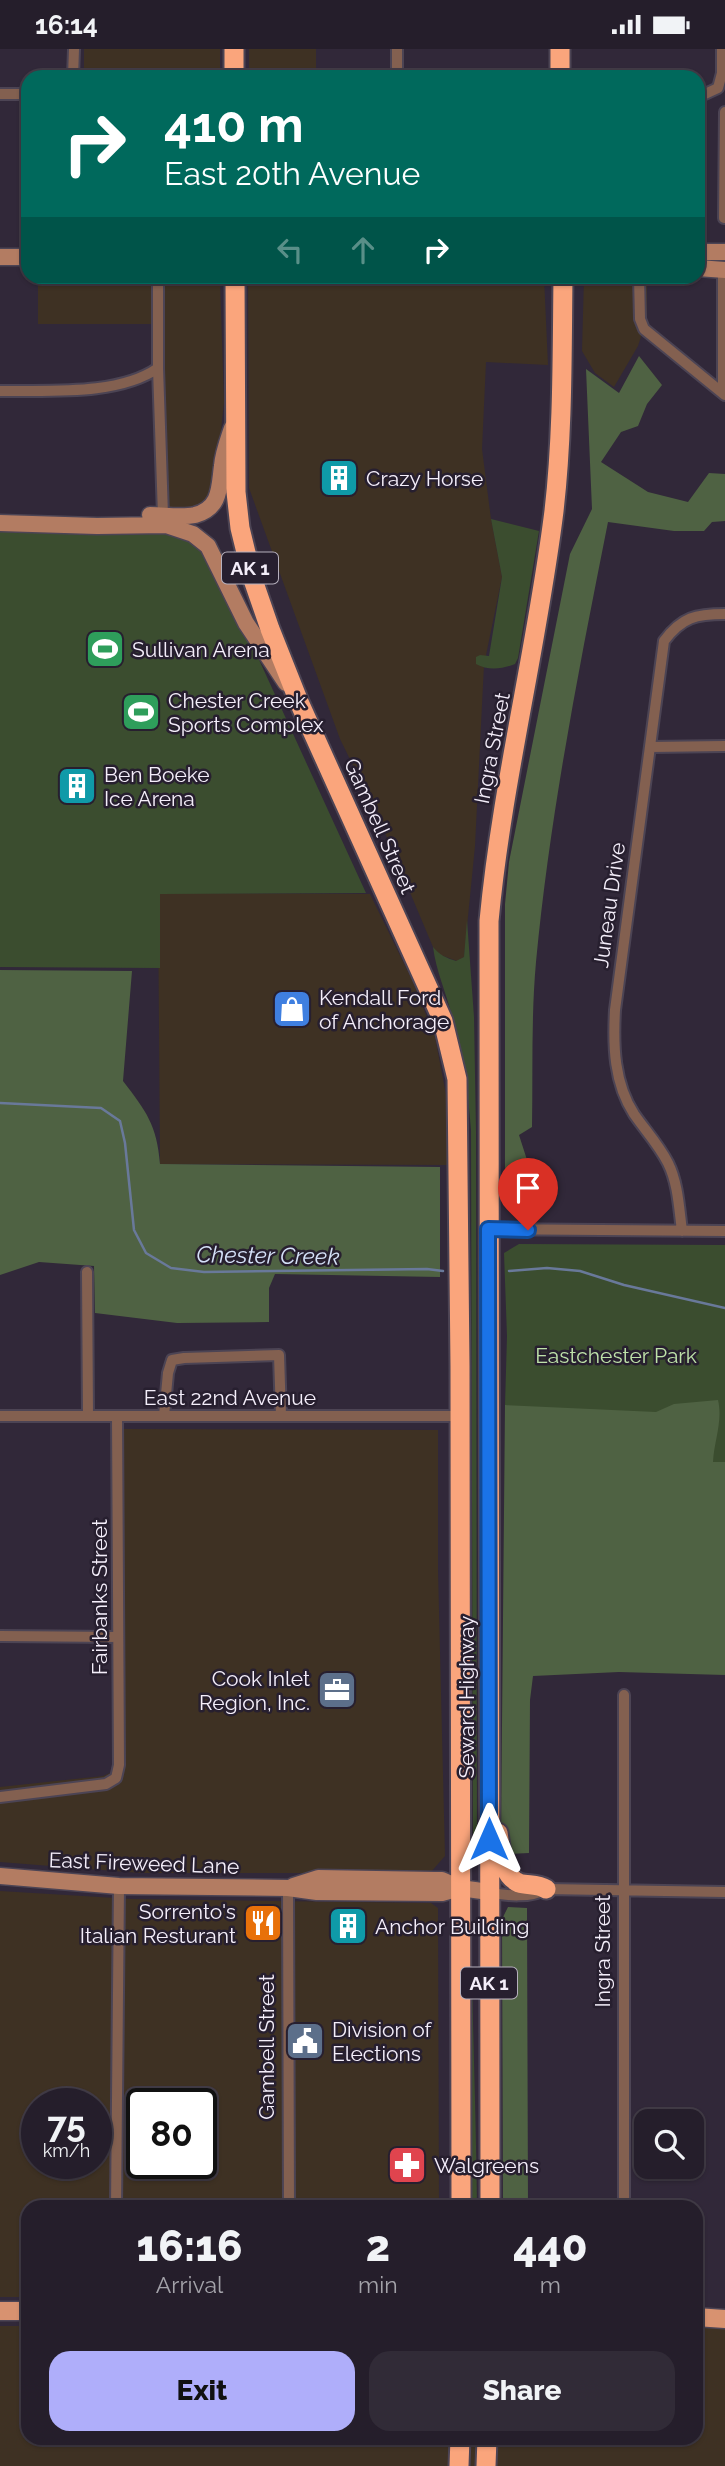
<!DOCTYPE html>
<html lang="en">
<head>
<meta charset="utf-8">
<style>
  body { margin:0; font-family:Raleway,sans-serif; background:#312b37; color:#f1f3f6; height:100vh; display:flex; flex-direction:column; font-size:26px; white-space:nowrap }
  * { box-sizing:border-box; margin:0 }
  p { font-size:23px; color:#a3a2a9 }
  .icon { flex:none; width:38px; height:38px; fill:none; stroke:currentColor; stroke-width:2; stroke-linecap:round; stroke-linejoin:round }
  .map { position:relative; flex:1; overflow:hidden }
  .side { position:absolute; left:21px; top:2151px; width:682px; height:245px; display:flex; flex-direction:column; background:#251e2b; border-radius:21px; box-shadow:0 2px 5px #0004,0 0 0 2px #423c47 }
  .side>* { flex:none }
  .guide { position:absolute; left:21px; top:21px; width:684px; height:214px; border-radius:21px; box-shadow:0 2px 5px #0004,0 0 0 2px #423c47; background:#00695c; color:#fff; overflow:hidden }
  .fabs { position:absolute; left:634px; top:2060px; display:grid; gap:14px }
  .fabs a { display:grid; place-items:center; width:70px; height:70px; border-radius:14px; background:#251e2b; box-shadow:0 2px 5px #0004,0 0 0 2px #423c47; font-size:35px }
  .speed { position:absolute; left:21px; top:2039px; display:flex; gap:14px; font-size:35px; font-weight:700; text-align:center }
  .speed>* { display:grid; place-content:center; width:91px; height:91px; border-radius:50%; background:#251e2b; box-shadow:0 2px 5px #0004,0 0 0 2px #423c47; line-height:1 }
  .speed small { font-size:18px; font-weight:400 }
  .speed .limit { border:4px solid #111; border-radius:10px; background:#fff; color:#111 }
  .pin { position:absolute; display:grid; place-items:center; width:60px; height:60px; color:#fff; margin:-72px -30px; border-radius:50% 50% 50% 0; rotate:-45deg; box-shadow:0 0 7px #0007 }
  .pin .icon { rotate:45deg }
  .me { position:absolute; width:77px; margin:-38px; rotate:0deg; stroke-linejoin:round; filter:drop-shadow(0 0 5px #0008) }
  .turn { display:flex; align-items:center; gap:24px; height:147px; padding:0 28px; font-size:32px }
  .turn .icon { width:91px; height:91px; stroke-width:2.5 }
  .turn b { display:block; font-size:49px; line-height:60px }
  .lanes { display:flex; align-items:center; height:66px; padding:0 28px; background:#0003; justify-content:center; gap:35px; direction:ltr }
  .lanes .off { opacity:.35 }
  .eta { display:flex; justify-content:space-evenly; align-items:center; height:119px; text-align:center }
  .eta b { font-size:42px; font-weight:800; line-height:49px }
  .action { display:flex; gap:14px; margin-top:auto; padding:14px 28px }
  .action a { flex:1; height:80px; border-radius:21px; background:#afaefa; color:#111; font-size:28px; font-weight:800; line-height:80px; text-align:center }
  .action a+a { background:#312b37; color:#f1f3f6 }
  .status { display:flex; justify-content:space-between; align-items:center; height:49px; padding:0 35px; background:#251e2b; direction:ltr }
  .status svg { height:19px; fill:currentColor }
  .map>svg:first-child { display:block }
</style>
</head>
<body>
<div class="status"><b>16:14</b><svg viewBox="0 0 49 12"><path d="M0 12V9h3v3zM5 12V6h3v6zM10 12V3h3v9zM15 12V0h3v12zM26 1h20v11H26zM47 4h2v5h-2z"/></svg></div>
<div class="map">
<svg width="725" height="2417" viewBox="0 0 725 2417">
  <rect width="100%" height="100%" fill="#312839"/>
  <path fill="#3e3123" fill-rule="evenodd" d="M84,0H220V28H84Z
    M249,0H316V28H249Z
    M38,228H218L220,231L224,353L215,438L202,459L177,461L163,458L158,275H38Z
    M248,228H544L548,316L486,313L482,400L491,470L502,528L484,616L475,797L464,908L457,912L438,905L433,898L377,765L340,690L249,439Z
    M584,228H647V269L638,297L614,338L595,324L582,302Z
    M158,844L370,845L413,933L435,988L448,1056L449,1116L160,1115Z
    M123,1380L438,1381V1521L445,1807L430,1824H140L0,1813V1738L103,1727L124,1718Z
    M0,1842L132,1850L431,1854L438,1859L439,2158H28V2248H0ZM37,2054H96V2114H37ZM142,2054H201V2114H142Z
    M0,2277H28V2389H696L697,2278H725V2417H0Z"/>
  <path fill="#3b4d2f" d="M491,470L539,482L518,609L515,615C503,620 488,622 476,615V608L480,606L489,607L502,528Z
    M0,481L200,482L366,844L160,845V919L0,918Z
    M467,871L474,968L476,1082L477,1812L473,1815L471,1081C468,1042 463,1005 452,967C446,943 436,922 433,898C440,906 446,909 456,912L464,908Z
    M519,1195L725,1196V1606L508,1356H505L507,1287L504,1204Z
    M467,1866H471C472,1964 476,2060 477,2158H467Z"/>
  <path fill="#4f6243" d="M639,307L662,336L647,355L638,377L621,383L601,413L648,443L688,453L709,424L725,425V472L712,473L704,482H674L608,473C579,619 550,765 536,913C531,968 533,1024 532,1078L519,1086L528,1114L530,1164H513L505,1155V855L509,813L570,505L592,460L586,320L619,344Z
    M0,921L132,922L123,1032C146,1062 157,1076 160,1115L440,1118V1228L275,1225L269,1239V1273L177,1274L95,1264L94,1217L39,1213L0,1226Z
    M718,1351C723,1372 714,1392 713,1413H725V1626L619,1623L533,1627L530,1651L529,1804L507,1805L501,1783L505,1356L656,1363L674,1355Z
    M508,1858L527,1859L528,2158H503L502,1870Z"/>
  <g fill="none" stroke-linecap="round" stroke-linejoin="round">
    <path stroke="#69799a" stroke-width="2.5" d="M0,1054L101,1059L120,1072L125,1094L134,1181L146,1204L171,1219L204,1223L427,1220L443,1222
      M509,1222L547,1219L580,1222L624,1236L725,1259"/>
    <g stroke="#4c4454" stroke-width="14">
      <path id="street" d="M397,0V28
        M73,28L74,0
        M0,45H28
        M698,45H705L718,39L722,24V0
        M724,169L725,63
        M158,228V319L163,466
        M639,228L640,270L644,280L725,346
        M0,342C48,341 118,347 158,319
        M723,344V221
        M650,698L725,697
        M487,1180L725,1182
        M682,1182C679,1159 678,1134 668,1114C659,1096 645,1081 634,1065C614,1034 613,997 615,961L664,592C682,568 696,565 725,565
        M87,1223L88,1367
        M0,1367H460
        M164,1367L168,1324L172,1311L184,1309L279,1306L281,1367
        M0,1587L118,1588
        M624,1646V2158
        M0,1748L106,1735L116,1729L119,1716L117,1367
        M288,1839L289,2158
        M489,1843C505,1847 532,1849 546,1840L725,1843
        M116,2158L119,1837"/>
    </g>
    <g stroke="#4c4454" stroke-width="19">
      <path id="secondary" d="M698,203H725
        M0,208H28
        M698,219L725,221
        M150,466C164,466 182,469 195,466C221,459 219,438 222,417C223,404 228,391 232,379
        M0,474L97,477L166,476L193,485L208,497L246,574L286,634
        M0,1827L119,1837L288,1839L317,1843L442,1844L460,1839
        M293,1837L318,1829L435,1831H442L460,1839L489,1843"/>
    </g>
    <g stroke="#4c4454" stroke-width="21">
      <path id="primary" d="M0,2262H28
        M696,2268L725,2270"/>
    </g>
    <g stroke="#4c4454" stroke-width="23">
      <path id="highway" d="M560,0V28
        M234,28V0
        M235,228L236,443L240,479L252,528L270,580L299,653L443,972L457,1030L460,1317L461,2158
        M498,1784C501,1801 501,1826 519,1834C528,1837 537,1834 546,1840
        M490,2158L489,872C502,734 537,599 554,462C563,384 562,305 563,228
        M459,2417L460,2389
        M486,2417L487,2389"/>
    </g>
    <use href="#street" stroke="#836050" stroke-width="10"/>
    <use href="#secondary" stroke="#b37c62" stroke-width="16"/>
    <use href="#primary" stroke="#d89270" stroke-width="18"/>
    <use href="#highway" stroke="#faa57c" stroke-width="19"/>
  </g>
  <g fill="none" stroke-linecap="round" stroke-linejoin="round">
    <g stroke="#114b97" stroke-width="18">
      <path id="route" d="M489,1790L488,1180L528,1181"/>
    </g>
    <use href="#route" stroke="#1a73e8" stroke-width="12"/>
  </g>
  <defs>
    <g id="building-square" transform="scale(2.0125)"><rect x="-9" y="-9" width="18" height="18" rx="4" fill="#0f9aa8" stroke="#271f2f"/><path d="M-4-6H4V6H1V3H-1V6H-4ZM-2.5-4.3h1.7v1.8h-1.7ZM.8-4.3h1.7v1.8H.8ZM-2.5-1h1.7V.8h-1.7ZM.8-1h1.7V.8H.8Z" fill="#fff"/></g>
    <g id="stadium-square" transform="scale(2.0125)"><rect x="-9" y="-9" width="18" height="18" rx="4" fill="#2e9e5b" stroke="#271f2f"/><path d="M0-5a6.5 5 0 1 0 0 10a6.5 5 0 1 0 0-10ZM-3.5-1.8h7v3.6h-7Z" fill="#fff"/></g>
    <g id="shop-square" transform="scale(2.0125)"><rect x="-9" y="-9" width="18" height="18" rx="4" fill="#3f7fe0" stroke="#271f2f"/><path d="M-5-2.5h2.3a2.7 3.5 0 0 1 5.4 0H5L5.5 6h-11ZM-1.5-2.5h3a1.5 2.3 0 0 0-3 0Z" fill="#fff"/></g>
    <g id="office-square" transform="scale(2.0125)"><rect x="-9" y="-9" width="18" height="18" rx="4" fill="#5c6f8a" stroke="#271f2f"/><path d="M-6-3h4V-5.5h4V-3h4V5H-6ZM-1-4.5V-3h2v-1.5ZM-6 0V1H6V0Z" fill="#fff"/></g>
    <g id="restaurant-square" transform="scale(2.0125)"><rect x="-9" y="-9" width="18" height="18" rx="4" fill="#e8710a" stroke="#271f2f"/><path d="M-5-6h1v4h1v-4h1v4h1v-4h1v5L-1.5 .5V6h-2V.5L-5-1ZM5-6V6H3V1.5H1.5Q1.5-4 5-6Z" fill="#fff"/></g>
    <g id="civic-square" transform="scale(2.0125)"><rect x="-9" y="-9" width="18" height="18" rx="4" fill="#5c6f8a" stroke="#271f2f"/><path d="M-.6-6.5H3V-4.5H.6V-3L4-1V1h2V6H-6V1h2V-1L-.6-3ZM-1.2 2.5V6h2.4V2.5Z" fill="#fff"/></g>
    <g id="pharmacy-square" transform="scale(2.0125)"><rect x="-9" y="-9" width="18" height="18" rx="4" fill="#e0444e" stroke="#271f2f"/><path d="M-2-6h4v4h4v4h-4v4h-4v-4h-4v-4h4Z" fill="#fff"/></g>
  </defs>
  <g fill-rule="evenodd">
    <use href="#building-square" x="339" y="429"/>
    <use href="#stadium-square" x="105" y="600"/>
    <use href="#stadium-square" x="141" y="663"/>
    <use href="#building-square" x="77" y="737"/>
    <use href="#shop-square" x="292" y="960"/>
    <use href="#office-square" x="337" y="1641"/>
    <use href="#restaurant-square" x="263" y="1874"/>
    <use href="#building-square" x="348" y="1877"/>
    <use href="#civic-square" x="305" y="1992"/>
    <use href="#pharmacy-square" x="407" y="2116"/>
  </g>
  <g text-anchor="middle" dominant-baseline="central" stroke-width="5" stroke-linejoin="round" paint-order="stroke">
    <g fill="#271f2f" stroke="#b6b0bd" stroke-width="2">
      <rect x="222" y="503.5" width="56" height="31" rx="5"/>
      <rect x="461" y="1918.5" width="56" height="31" rx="5"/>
    </g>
    <g font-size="19" font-weight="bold" fill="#f4eefa">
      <text x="250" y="519">AK 1</text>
      <text x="489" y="1934">AK 1</text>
    </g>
    <g font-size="21" fill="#f4eefa" stroke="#271f2f" text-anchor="start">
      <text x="366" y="429">Crazy Horse</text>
      <text x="132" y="600">Sullivan Arena</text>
      <text x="168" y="651">Chester Creek<tspan x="168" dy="24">Sports Complex</tspan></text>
      <text x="104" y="725">Ben Boeke<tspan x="104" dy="24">Ice Arena</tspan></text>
      <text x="319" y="948">Kendall Ford<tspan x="319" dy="24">of Anchorage</tspan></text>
      <text x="310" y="1629" text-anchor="end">Cook Inlet<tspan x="310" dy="24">Region, Inc.</tspan></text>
      <text x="236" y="1862" text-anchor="end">Sorrento's<tspan x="236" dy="24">Italian Resturant</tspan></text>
      <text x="375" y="1877">Anchor Building</text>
      <text x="332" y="1980">Division of<tspan x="332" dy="24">Elections</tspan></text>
      <text x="434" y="2116">Walgreens</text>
    </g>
    <g font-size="21" fill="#f4eefa" stroke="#271f2f">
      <text transform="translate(492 699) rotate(-79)">Ingra Street</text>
      <text transform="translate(380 777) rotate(66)">Gambell Street</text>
      <text transform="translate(609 856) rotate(-82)">Juneau Drive</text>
      <text x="230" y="1348">East 22nd Avenue</text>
      <text transform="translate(99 1548) rotate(-90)">Fairbanks Street</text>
      <text transform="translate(466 1648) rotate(-90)">Seward Highway</text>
      <text transform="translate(144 1814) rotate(2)">East Fireweed Lane</text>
      <text transform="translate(602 1902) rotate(-90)">Ingra Street</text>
      <text transform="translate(266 1998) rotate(-90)">Gambell Street</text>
    </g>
    <g font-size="21" fill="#bee2a9" stroke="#271f2f">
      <text x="616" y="1306">Eastchester Park</text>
    </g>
    <g font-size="23" font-style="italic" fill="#d5e1f8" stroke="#271f2f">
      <text transform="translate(268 1206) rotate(1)">Chester Creek</text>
    </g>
  </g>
</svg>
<div class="fabs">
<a><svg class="icon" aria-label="search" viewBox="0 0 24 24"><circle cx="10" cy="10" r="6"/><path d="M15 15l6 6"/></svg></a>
</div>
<div class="speed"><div>75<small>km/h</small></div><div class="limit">80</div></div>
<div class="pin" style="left:528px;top:1181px;background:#d93025"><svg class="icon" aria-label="arrive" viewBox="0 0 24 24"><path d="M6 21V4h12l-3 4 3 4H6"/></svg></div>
<svg class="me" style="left:489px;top:1790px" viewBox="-20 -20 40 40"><path d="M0-17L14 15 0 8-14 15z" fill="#1a73e8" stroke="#fff" stroke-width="4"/></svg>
<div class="guide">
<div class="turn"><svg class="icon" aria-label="right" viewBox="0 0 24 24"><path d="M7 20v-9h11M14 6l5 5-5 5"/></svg><div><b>410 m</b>East 20th Avenue</div></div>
<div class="lanes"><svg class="icon off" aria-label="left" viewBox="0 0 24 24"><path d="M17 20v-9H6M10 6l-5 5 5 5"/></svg><svg class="icon off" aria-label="ahead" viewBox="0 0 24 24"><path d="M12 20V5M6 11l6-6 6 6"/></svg><svg class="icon" aria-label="right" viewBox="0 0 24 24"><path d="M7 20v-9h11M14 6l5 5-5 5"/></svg></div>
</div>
<section class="side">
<div class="eta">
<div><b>16:16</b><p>Arrival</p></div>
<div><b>2</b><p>min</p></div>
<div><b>440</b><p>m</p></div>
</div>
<div class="action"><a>Exit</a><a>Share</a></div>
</section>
</div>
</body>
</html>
